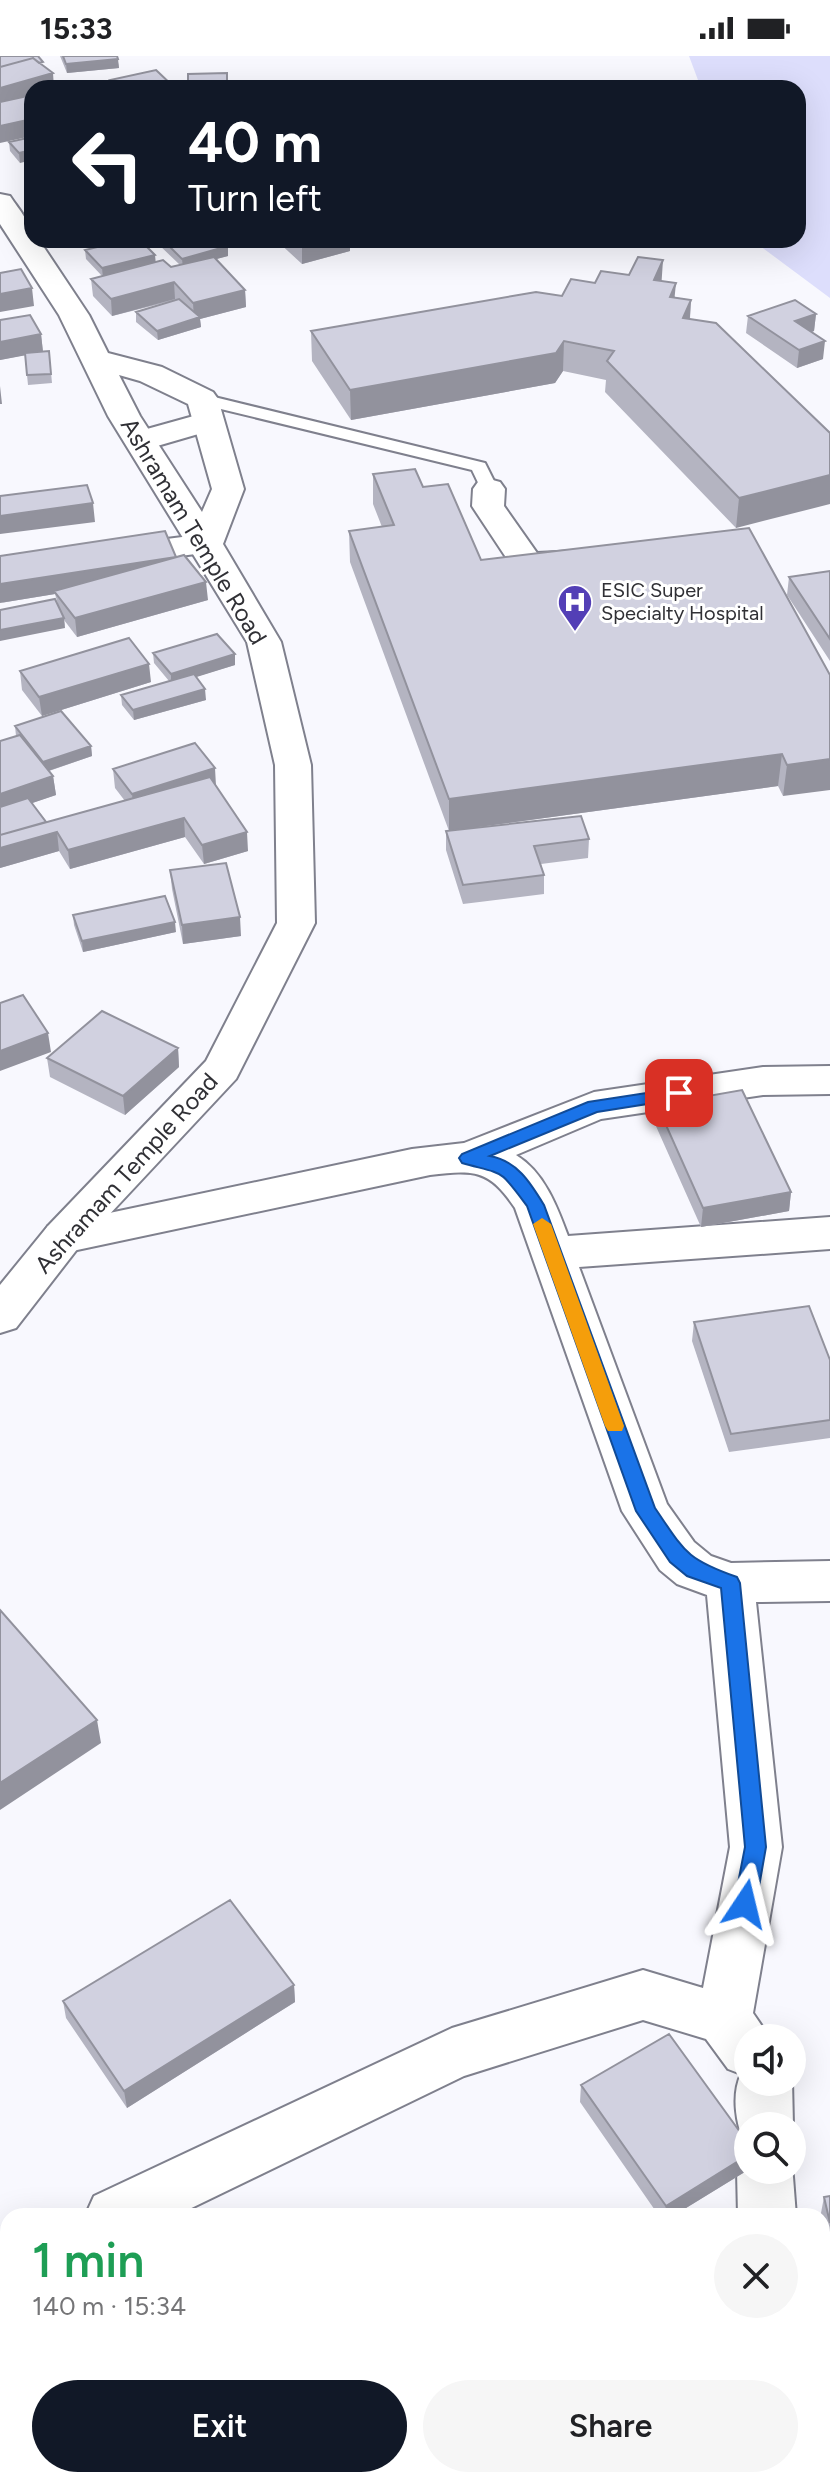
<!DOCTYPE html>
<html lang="en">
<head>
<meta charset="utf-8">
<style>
  body { margin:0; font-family:Figtree,sans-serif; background:#f6f6f6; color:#202124; height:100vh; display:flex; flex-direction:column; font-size:30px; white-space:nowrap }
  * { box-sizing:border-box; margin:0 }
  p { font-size:26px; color:#757577 }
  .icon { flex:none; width:44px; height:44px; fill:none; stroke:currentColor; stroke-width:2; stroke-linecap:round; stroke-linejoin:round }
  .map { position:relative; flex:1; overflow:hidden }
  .drawer { position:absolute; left:0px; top:2152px; width:830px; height:280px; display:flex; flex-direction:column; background:#fff; border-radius:24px 24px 0 0; box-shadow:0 8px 32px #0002 }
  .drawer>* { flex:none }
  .guide { position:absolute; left:24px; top:24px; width:782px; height:168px; border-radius:24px; box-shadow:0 8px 32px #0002; background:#111827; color:#fff; overflow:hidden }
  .buttons { position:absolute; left:734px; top:1968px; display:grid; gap:16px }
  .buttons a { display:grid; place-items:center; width:72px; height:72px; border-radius:50%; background:#fff; box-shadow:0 8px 32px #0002; font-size:40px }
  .pin { position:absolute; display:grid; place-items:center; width:68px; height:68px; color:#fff; margin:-34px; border-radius:16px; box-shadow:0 4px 12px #0006 }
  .me { position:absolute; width:88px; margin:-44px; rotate:10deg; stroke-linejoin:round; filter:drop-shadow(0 0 6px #0008) }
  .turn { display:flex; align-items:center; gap:28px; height:168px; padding:0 32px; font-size:36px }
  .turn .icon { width:104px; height:104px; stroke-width:2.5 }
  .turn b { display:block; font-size:56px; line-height:68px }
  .round { display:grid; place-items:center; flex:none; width:84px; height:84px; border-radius:42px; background:#f6f6f6 }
  .overview { display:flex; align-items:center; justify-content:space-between; height:136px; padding:0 32px }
  h1 { font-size:48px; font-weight:600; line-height:60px; color:#1e9e55 }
  .action { display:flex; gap:16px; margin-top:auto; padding:16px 32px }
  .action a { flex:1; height:92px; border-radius:48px; background:#111827; color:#fff; font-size:32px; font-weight:600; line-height:92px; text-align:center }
  .action a+a { background:#f6f6f6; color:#202124 }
  .status { display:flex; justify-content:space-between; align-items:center; height:56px; padding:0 40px; background:#fff; direction:ltr }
  .status svg { height:22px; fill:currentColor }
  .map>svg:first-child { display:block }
</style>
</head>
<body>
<div class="status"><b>15:33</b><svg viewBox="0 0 49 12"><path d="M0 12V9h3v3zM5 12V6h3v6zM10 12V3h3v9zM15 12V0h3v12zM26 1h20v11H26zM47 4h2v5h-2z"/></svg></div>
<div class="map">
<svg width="830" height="2432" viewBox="0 0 830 2432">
  <rect width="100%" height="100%" fill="#f8f8fe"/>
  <path fill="#dddefc" d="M689,0H830V242L752,184H798V32H701Z"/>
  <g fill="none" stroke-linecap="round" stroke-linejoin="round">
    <g stroke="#7f808d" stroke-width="4">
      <path id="service" d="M202,338L485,407L498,433L489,438L483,437L472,414L196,347L194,343Z"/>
    </g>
    <g stroke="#7f808d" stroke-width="4">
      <path id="minor" d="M208,356L219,358L224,365L219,372L140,395L129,392L124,385L129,378Z
        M489,423L500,426L505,433L504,450L537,497L578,495L590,498L595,505L590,512L527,518L515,515L472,450L473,433L478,426Z
        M206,478L218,481L223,488L218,495L0,524V504Z
        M830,1010V1038L763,1039L601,1063L516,1099C544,1116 557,1150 568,1180L830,1161V1193L579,1211L667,1448L694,1486L711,1500L731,1507L830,1505V1545L756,1546L782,1791L753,1957L770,1982H748V2026L792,2024L793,2070L792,2073V2070H748V2090L745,2089C736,2068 731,2039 741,2018L728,2013L706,1983L643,1964L464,2020L175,2160H85L94,2140L452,1972L643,1914L703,1932L730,1791L707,1539L677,1528L660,1514L622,1455L515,1152C489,1113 474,1114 430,1119L63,1197L48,1192L41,1181L48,1170L412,1093L464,1087L594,1036L763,1011Z
        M748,2094V2114H792V2108L796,2160H738L737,2114Z
        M8,2182V2240L0,2243V2185Z
        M741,2424H803V2432H741Z"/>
    </g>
    <g stroke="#7f808d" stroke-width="4">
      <path id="tertiary" d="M0,138L10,140C19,154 32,167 32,184H39L89,259L108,297L162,311L213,336L218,343L244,433L223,488L281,586L311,709L315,867L236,1023L78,1192L16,1272L0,1277V1229L48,1170L206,1005L277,867L275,709L247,586L108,360L59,259L0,168ZM119,319L140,325L188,348L212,433L202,456L140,360Z"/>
    </g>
    <use href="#service" fill="#fff" fill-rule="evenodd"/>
    <use href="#minor" fill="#fff" fill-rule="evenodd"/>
    <use href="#tertiary" fill="#fff" fill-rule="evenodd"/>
  </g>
  <path fill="#b4b4c1" d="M60,0H117L119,12L67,17Z
    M110,24L175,32H110Z
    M32,81L20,107L10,95L9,86Z
    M87,184H140L155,206L171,211L180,209L156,186L155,184H221L228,190V200L216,203L245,234L246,251L200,263L201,271L158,284L136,266V256L176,244L112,260L93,240L91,223L102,220L86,203L85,194L93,192Z
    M276,184H350V195L302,208Z
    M629,219L662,226L675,241L691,244L690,263L830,377L736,472L605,336L606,324L563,315L555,327L351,364L312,305L311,275L562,240L595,227Z
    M816,258L814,275L811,276L823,303L797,312L746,277L748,260Z
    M0,264L41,278L43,296L49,295L52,327L28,329L25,299L0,304Z
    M373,418L423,431L481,504L830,619L783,740L778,730L449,775L350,506L349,475L382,471L373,448Z
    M176,501L208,544L77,581L64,564L65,572L55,538L0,547Z
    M830,515V605L787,539L789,521Z
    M153,597L235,609L195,621L206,644L134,664L122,649L121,639L169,625L154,607Z
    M20,615L151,626L42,660L22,634Z
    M15,670L91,690L92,700L49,715L53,720L56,739L32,747L47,766L125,745L115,732L113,713L216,730L248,795L204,808L185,781L70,813L59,795L0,812V685L16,680Z
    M446,775L589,783L588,802L541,808L544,819V838L463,848L446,794Z
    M170,814L241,880L183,888L172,833Z
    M73,859L176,876L83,896L74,869Z
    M178,992L179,1011L125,1059L50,1021L47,1002Z
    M657,1049L791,1136L789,1155L701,1171L655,1068Z
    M694,1266L830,1304V1382L729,1396L692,1285Z
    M294,1929L295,1946L127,2052L66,1962L63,1945Z
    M581,2029L748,2114L673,2160H659L580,2046Z
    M830,2140V2202L821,2157L824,2141Z"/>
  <path fill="#92929d" d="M118,3L119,12L67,17L66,8Z
    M53,17L54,32H32V40L0,49V32Z
    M32,63V80L0,87V70Z
    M32,94V104L20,107L19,97Z
    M93,184H132L94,192Z
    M326,184H350V195L302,208V191Z
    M228,190V200L183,212L182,203Z
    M155,199L156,209L103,222L102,212Z
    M663,204L661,234L654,224Z
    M174,226L175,243L112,260L111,243Z
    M676,227L673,257L670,241Z
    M32,232L34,250L0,256V238Z
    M245,234L246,251L200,263L201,271L158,284L157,275L194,263L193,247Z
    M691,244L689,274L683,262Z
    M816,258L814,275L793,283L795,265Z
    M41,278L43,296L0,304V286Z
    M564,285L563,315L555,327L351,364L350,334Z
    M825,285L823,303L797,312L799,294Z
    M0,330L2,348H0Z
    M830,419V448L736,472L739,442Z
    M93,447L95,466L0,478V460Z
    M176,501L177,519L54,535L55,538L0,547V528Z
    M206,526L208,544L77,581L75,562Z
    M64,562L65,572L0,585V574Z
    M235,598V609L171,629V618Z
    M149,608L151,626L42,660L39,641Z
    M205,633L206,644L134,664L133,654Z
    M91,690L92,700L45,716L43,706Z
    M782,698L778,730L449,775V743Z
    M830,703V734L783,740L787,709Z
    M215,712L216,730L134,757L132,738Z
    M53,720L56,739L0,758V738Z
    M184,762L185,781L70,813L68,794Z
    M57,776L59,795L0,812V792Z
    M247,776L248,795L204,808L202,789Z
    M240,861L241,880L183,888L182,869Z
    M175,866L176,876L83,896L82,885Z
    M48,977L51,996L0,1015V995Z
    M178,992L179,1011L125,1059L123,1040Z
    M791,1136L789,1155L701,1171L703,1152Z
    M97,1664L101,1687L0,1754V1727Z
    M294,1929L295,1946L127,2052L124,2035Z
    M748,2099V2114L673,2160H664L666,2150Z"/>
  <path fill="#d1d1e0" stroke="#92929d" stroke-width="2" d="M0,0H38L43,6L39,7L33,2L0,11Z
    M63,0H117L118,3L66,8Z
    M33,2L53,17L0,32V11Z
    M156,14L175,32H118L110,24Z
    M227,17V32H188V18Z
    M32,39V63L0,70V46Z
    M32,81V94L19,97L9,86Z
    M126,184H140L155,199L102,212L85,194Z
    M163,184H221L228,190L182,203Z
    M294,184H326L302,191Z
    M214,201L245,234L193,247L174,226L111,243L91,223L163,204L171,211Z
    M638,201L663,204L654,224L676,227L670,241L691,244L683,262L716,267L830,377V419L739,442L607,305L614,295L564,285L556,297L350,334L311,275L536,236L562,240L571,223L595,227L601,215L629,219Z
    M21,213L32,232L0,238V217Z
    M179,243L200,261L157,275L136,256Z
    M795,244L816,258L795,265L825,285L799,294L748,260Z
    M30,259L41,278L0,286V264Z
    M49,295L51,318L27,319L25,297Z
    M415,413L423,431L448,428L481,504L749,472L830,619V703L787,709L782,698L449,743L349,475L394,469L373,418Z
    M87,429L93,447L0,460V440Z
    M165,475L176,501L0,528V500Z
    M184,499L206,526L75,562L54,535Z
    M830,515V583L789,521Z
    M55,543L64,562L0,574V554Z
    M217,578L235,598L171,618L153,597Z
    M129,582L149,608L39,641L20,615Z
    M194,618L205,633L133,654L121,639Z
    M61,655L91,690L43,706L15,670Z
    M20,679L53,720L0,738V685Z
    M195,687L215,712L132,738L113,713Z
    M210,721L247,776L202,789L184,762L68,794L57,776L0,792V779Z
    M28,742L46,766L0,779V751Z
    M581,760L589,783L534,790L544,819L463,829L446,775Z
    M226,807L240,861L182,869L170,814Z
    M165,840L175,866L82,885L73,859Z
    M23,939L48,977L0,995V947Z
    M102,955L178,992L123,1040L47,1002Z
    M742,1034L791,1136L703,1152L657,1049Z
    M809,1250L830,1304V1364L731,1378L694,1266Z
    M0,1554L97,1664L0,1727Z
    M230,1844L294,1929L124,2035L63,1945Z
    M669,1978L748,2087V2099L666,2150L581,2029Z
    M830,2140V2167L824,2141Z
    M94,2424H170L172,2432H96Z"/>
  <path fill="#1a73e8" stroke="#114b97" stroke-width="2" d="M679,1032L685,1033L687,1037L685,1042L597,1056L490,1100C517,1105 530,1126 544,1149L655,1452C685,1496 686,1503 737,1521L740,1527L766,1791L756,1848L753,1855L745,1858L737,1855L734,1848L745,1791L721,1532L687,1520L670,1506L636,1455L527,1150C499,1112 505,1119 462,1107L459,1102L462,1098L588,1046Z"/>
  <path fill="#f59e0b" d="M542,1162L551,1168L624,1370L622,1375H608L605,1370L533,1168Z"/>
  <defs>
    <g id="hospital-pin" transform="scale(1.8)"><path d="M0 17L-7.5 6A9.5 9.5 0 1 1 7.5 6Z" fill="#533fb6" stroke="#fff"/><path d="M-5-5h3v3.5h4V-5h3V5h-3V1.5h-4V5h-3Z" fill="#fff"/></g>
  </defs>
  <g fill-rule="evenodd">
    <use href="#hospital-pin" x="575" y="546"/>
  </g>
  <g text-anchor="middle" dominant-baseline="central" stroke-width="6" stroke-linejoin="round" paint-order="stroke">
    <g font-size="20" fill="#303035" stroke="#fff" text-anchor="start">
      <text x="601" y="534">ESIC Super<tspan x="601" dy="23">Specialty Hospital</tspan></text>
    </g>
    <g font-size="24" fill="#303035" stroke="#fff">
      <text transform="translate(194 475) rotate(59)">Ashramam Temple Road</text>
      <text transform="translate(126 1117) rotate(-48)">Ashramam Temple Road</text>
    </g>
  </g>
</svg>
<div class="buttons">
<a><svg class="icon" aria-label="sound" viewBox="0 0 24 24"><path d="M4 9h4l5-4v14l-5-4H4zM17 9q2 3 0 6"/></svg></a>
<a><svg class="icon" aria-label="search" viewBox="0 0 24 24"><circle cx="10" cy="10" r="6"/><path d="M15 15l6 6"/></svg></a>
</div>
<div class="pin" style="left:679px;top:1037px;background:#d93025"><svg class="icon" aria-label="arrive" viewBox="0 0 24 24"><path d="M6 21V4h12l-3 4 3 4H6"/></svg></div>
<svg class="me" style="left:745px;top:1848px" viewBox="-20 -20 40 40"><path d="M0-17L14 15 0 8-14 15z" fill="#1a73e8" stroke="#fff" stroke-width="4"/></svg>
<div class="guide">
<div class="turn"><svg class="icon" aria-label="left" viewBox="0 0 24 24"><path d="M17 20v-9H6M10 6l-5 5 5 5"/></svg><div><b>40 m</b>Turn left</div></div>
</div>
<section class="drawer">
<div class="overview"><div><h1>1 min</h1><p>140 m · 15:34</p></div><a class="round"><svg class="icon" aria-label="close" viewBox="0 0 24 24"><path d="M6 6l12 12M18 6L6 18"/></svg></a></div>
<div class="action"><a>Exit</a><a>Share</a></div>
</section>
</div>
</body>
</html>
